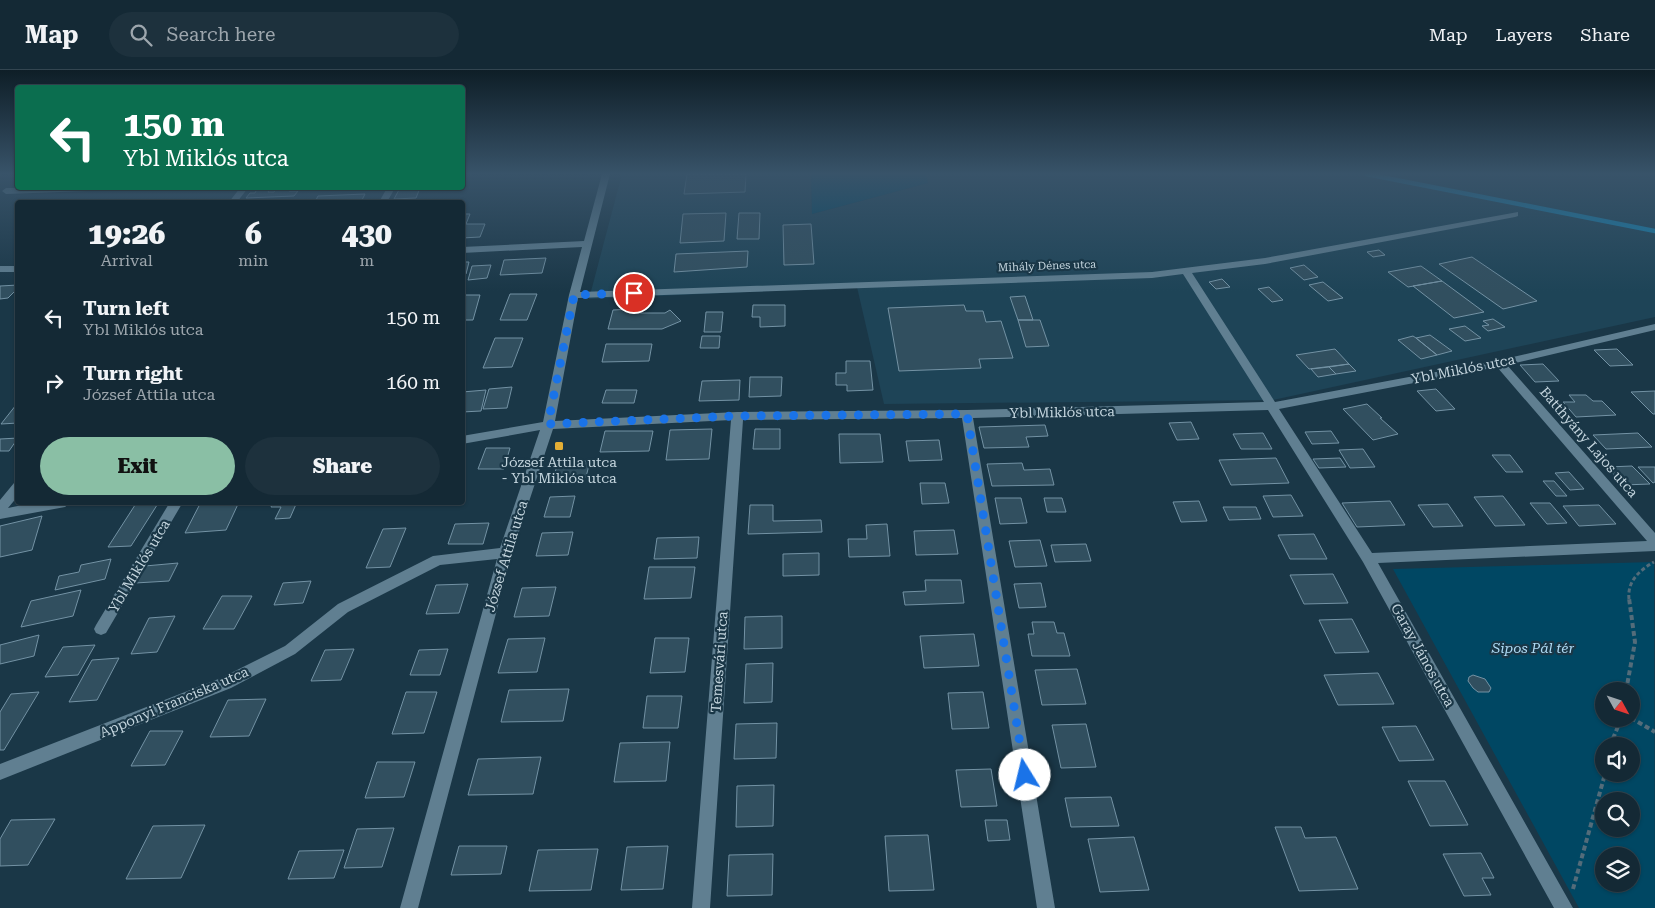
<!DOCTYPE html>
<html lang="en">
<head>
<meta charset="utf-8">
<style>
  body { margin:0; font-family:"Roboto Serif",serif; background:#1d313d; color:#f1f3f6; height:100vh; display:flex; flex-direction:column; font-size:19px; white-space:nowrap }
  * { box-sizing:border-box; margin:0 }
  p { font-size:16px; color:#9da6ad }
  .icon { flex:none; width:28px; height:28px; fill:none; stroke:currentColor; stroke-width:2; stroke-linecap:round; stroke-linejoin:round }
  .map { position:relative; flex:1; overflow:hidden }
  .details { position:absolute; left:15px; top:130px; width:450px; height:305px; display:flex; flex-direction:column; background:#142935; border-radius:5px; box-shadow:0 1px 4px #0004,0 0 0 1px #334550 }
  .details>* { flex:none }
  .top-card { position:absolute; left:15px; top:15px; width:450px; height:105px; border-radius:5px; box-shadow:0 1px 4px #0004,0 0 0 1px #334550; background:#0b6e4f; color:#fff; overflow:hidden }
  .needle { width:32px; rotate:130deg }
  .controls { position:absolute; left:1595px; top:612px; display:grid; gap:10px }
  .controls a { display:grid; place-items:center; width:45px; height:45px; border-radius:50%; background:#142935; box-shadow:0 1px 4px #0004,0 0 0 1px #334550; font-size:25px }
  .pin { position:absolute; display:grid; place-items:center; width:42px; height:42px; color:#fff; margin:-21px; border:2px solid #fff; border-radius:50%; box-shadow:0 1px 5px #0007 }
  .me { position:absolute; width:55px; margin:-28px; rotate:351deg; stroke-linejoin:round; filter:drop-shadow(0 0 4px #0008) }
  .turn { display:flex; align-items:center; gap:18px; height:105px; padding:0 25px; font-size:22px }
  .turn .icon { width:65px; height:65px; stroke-width:2.5 }
  .turn b { display:block; font-size:35px; line-height:42px }
  .eta { display:flex; justify-content:space-evenly; align-items:center; height:85px; text-align:center }
  .eta b { font-size:30px; font-weight:800; line-height:35px }
  .button { display:flex; gap:10px; margin-top:auto; padding:10px 25px }
  .button a { flex:1; height:58px; border-radius:30px; background:#8abfa5; color:#111; font-size:20px; font-weight:800; line-height:58px; text-align:center }
  .button a+a { background:#1d313d; color:#f1f3f6 }
  ul { padding:0; list-style:none }
  li { display:flex; align-items:center; gap:15px; height:65px; padding:0 25px }
  li div { flex:1 }
  li b { display:block; font-size:19px }
  li em { font-style:normal }
  header { display:flex; align-items:center; gap:30px; box-sizing:border-box; height:70px; padding:0 25px; background:#142935; border-bottom:1px solid #334550 }
  header strong { font-size:24px }
  nav { display:flex; gap:28px; margin-inline-start:auto; font-size:18px }
  .search { width:350px; height:45px; background:#1d313d; display:flex; align-items:center; gap:12px; box-sizing:border-box; padding:0 18px; border-radius:28px; color:#9da6ad; font-size:19px }
  .map>svg:first-child { display:block }
</style>
</head>
<body>
<header>
<strong>Map</strong>
<div class="search"><svg class="icon" aria-label="search" viewBox="0 0 24 24"><circle cx="10" cy="10" r="6"/><path d="M15 15l6 6"/></svg>Search here</div>
<nav><a>Map</a><a>Layers</a><a>Share</a></nav>
</header>
<div class="map">
<svg width="1655" height="838" viewBox="0 0 1655 838">
  <rect width="100%" height="100%" fill="#1a3747"/>
  <path fill="#1e4457" d="M622,104H811L812,144L928,113L926,104H1655V247L1273,330L884,334L857,217L589,229Z"/>
  <path fill="#004763" fill-rule="evenodd" d="M811,104H926L928,113L812,144Z
    M1654,492L1655,838H1579L1393,499ZM1604,621H1631V649H1604ZM1604,676H1631V704H1604ZM1604,731H1631V759H1604ZM1604,786H1631V814H1604Z"/>
  <g fill="none" stroke-linecap="round" stroke-linejoin="round">
    <path stroke="#1485b5" stroke-width="4.5" d="M1366,104L1655,161"/>
  </g>
  <path fill="#314f5f" stroke="#7392a4" d="M687,104H746L745,122L684,124Z
    M291,118L289,121H298L294,126L246,128L250,123H255L257,119H270L268,122H274L276,119Z
    M400,118H420L416,128L394,129Z
    M365,124L361,132H315L318,126Z
    M726,143L724,171L680,173L683,144Z
    M739,143H760L759,169H737Z
    M462,144H470L466,154H485L480,167L462,168Z
    M811,154L814,194L784,195L783,155Z
    M1379,180L1385,185L1373,187L1367,182Z
    M748,181L747,197L674,202L676,184Z
    M1472,187L1537,231L1503,239L1439,194Z
    M546,188L542,203L500,205L504,190Z
    M462,192H469L466,204H462Z
    M491,195L487,208L468,210L472,196Z
    M1304,195L1318,207L1304,210L1290,198Z
    M1421,196L1442,211L1408,217L1388,202Z
    M1222,209L1230,217L1216,219L1209,212Z
    M1442,211L1484,242L1454,248L1413,216Z
    M1323,212L1343,228L1328,231L1309,215Z
    M18,215V218L8,228L0,229V216Z
    M1269,217L1283,230L1272,232L1258,219Z
    M510,224H537L527,250H500Z
    M462,225H480L473,250H462Z
    M1025,226L1033,250H1018L1010,227Z
    M753,235H785V256L760,257V247H752Z
    M964,235L966,241H983L986,252L1001,251L1013,288L979,289L981,298L899,301L888,238Z
    M633,239L632,243H665L670,240L681,251L662,259H608L613,240Z
    M706,242H723L721,262H704Z
    M1493,249L1505,257L1488,261L1482,256L1489,255L1483,251Z
    M1018,250H1040L1049,276L1026,277Z
    M1465,256L1481,268L1465,271L1449,259Z
    M1430,265L1452,281L1437,285L1416,268Z
    M702,266H720L719,278H700Z
    M1413,266L1416,268L1437,285L1421,289L1398,270Z
    M495,268H523L512,297L483,298Z
    M606,274H652L649,291L602,292Z
    M1335,279L1349,294L1309,299L1296,285Z
    M1617,279L1633,295L1610,296L1594,280Z
    M846,291H870L873,320L847,321V315H836V303H846Z
    M1349,294L1356,301L1336,304L1329,297Z
    M1543,294L1559,311L1535,312L1520,295Z
    M1329,297L1336,304L1318,307L1311,299Z
    M750,307H782L781,326L749,327Z
    M740,310L739,330L699,331L702,311Z
    M512,317L507,338L483,339L489,319Z
    M1436,319L1455,339L1436,341L1417,321Z
    M486,320L481,341L462,342V322Z
    M606,320H637L634,333H602Z
    M1655,321V344H1653L1631,322Z
    M1569,325H1586L1593,331H1602L1616,345L1576,347L1563,332H1575Z
    M1367,334L1382,348H1380L1398,364L1373,370L1343,339Z
    M16,335L18,353L1,354Z
    M1191,352L1199,369L1177,370L1169,353Z
    M1045,355L1048,366L1026,367L1029,377L984,378L979,357Z
    M712,359L709,389L666,390L670,360Z
    M755,359H780V379H753Z
    M605,361H653L649,381L600,382Z
    M1331,361L1339,373L1312,374L1305,362Z
    M1263,363L1272,379H1241L1233,364Z
    M1638,363L1652,377L1606,379L1593,365Z
    M839,364H880L883,392L840,393Z
    M18,368L9,381H0V369Z
    M939,370L942,390L909,391L906,371Z
    M486,378H510L504,399H478Z
    M1363,379L1375,397L1350,398L1339,380Z
    M1492,385H1510L1523,402H1506Z
    M1276,388L1289,413L1231,415L1219,390Z
    M1340,388L1346,397L1319,398L1313,389Z
    M558,391H590L586,407H554Z
    M1022,393L1024,400L1050,399L1054,415L992,416L987,394Z
    M1632,396L1650,414L1623,415L1607,397Z
    M1638,397H1655V412L1653,413Z
    M1569,402L1584,419L1570,420L1555,403Z
    M1543,411H1554L1567,426H1556Z
    M920,413H945L949,433L922,434Z
    M1291,425L1303,446L1273,447L1263,426Z
    M575,426L570,447H544L550,427Z
    M1503,426L1525,455L1495,456L1474,427Z
    M995,428H1021L1027,453L1000,454Z
    M1044,428H1062L1066,442H1047Z
    M1199,431L1207,451L1181,452L1173,432Z
    M1390,431L1405,455L1357,457L1342,433Z
    M137,432H159L131,476L108,477Z
    M201,432H239L226,460L185,463Z
    M273,432H297L290,448L275,449L281,437H271Z
    M1530,433H1550L1567,453L1547,454Z
    M1448,434L1463,456L1433,457L1418,435Z
    M750,435H773V451L821,450L822,462L748,464Z
    M1599,435L1616,454L1579,456L1563,436Z
    M1223,437H1256L1261,449L1229,450Z
    M42,446L32,480L0,487V456Z
    M489,453L483,474H448L455,454Z
    M887,454L890,486L849,487L848,469H867L866,455Z
    M406,458L390,497L366,498L383,459Z
    M954,460L958,484L916,485L914,461Z
    M573,462L568,485L536,486L542,463Z
    M1314,464L1327,489H1290L1278,465Z
    M699,467L697,488L654,489L657,468Z
    M1040,470L1047,496L1015,497L1009,471Z
    M1086,474L1091,491L1055,492L1051,475Z
    M819,483V505L783,506V484Z
    M111,489L105,509L55,520L59,506L79,502L81,495Z
    M178,493L169,511L135,513L145,496Z
    M649,497H695L691,528L644,529Z
    M1333,504L1348,533L1304,534L1290,505Z
    M925,510H961L964,533L905,535L903,522L926,521Z
    M311,511L303,533L274,535L283,513Z
    M1041,513L1046,537L1019,538L1014,514Z
    M468,514L459,543L426,544L436,515Z
    M556,517L549,546L514,547L522,518Z
    M81,520L73,546L21,557L31,531Z
    M222,526H252L234,559H203Z
    M175,546L157,582L131,584L149,548Z
    M782,546V578L744,579L745,547Z
    M1352,549L1369,582L1335,583L1319,550Z
    M1032,552H1054L1057,563H1064L1070,586H1032L1028,564H1034Z
    M974,564L979,596L924,598L920,566Z
    M39,565L34,586L0,594V575Z
    M545,568L537,602L498,603L508,569Z
    M655,568H689L685,602L650,603Z
    M95,575L78,605L45,607L63,577Z
    M354,579L341,610L311,611L325,580Z
    M448,579L440,605H410L419,580Z
    M119,588L97,630L69,632L92,590Z
    M773,593L772,632L744,633L746,594Z
    M1077,599L1086,634L1042,635L1035,600Z
    M1378,603L1394,634L1338,635L1324,605Z
    M1473,605L1485,609L1491,618L1489,622H1478L1473,618L1468,611L1469,607Z
    M569,619L563,651L501,652L509,620Z
    M39,622L4,680H0V642L11,624Z
    M406,622H437L424,663L392,664Z
    M983,622L989,658L952,659L948,623Z
    M647,626H682L678,658H643Z
    M266,629L249,666L210,667L228,630Z
    M777,653L776,688L734,689L736,654Z
    M1086,654L1096,697L1061,698L1052,655Z
    M1416,656L1434,690L1399,691L1382,657Z
    M150,661H183L165,695L131,696Z
    M670,672L666,711L614,712L620,673Z
    M541,687L533,724L468,725L478,689Z
    M377,692H415L404,727L365,728Z
    M991,699L997,736L961,737L956,700Z
    M1408,711H1445L1468,755L1430,756Z
    M774,715L773,756L736,757L737,716Z
    M1111,727L1119,756L1071,757L1065,728Z
    M55,749L28,795L0,796V769L11,750Z
    M985,750H1007L1010,770L988,771Z
    M205,755L181,808L126,809L153,756Z
    M1275,757H1301L1305,768L1336,767L1358,819L1299,821Z
    M394,758L382,797L344,798L357,759Z
    M928,765L934,820L889,821L885,766Z
    M1134,767L1149,820L1100,822L1088,769Z
    M459,776H507L501,804L451,805Z
    M668,776L663,819L621,820L627,777Z
    M598,779L591,820L529,821L538,780Z
    M344,780L334,808L288,809L299,781Z
    M1481,783L1494,808H1482L1491,825L1464,826L1443,784Z
    M773,784L772,825L727,826L729,785Z"/>
  <g fill="none" stroke-linecap="round" stroke-linejoin="round">
    <path stroke="#536c7a" stroke-width="3" stroke-dasharray="4 2.5" stroke-linecap="butt" d="M1629,529C1627,511 1640,500 1654,492"/>
    <path stroke="#536c7a" stroke-width="4" stroke-dasharray="5 3" stroke-linecap="butt" d="M1626,621L1635,572L1629,528
      M1631,648L1655,662
      M1610,676L1621,649
      M1573,819L1605,704"/>
    <path fill="#607f91" fill-rule="evenodd" d="M602,104H610L580,222L1152,202L1265,188L1518,142V146L1515,147L1265,194L1192,203L1275,332L1500,290L1655,254V260L1507,295L1655,463V481L1378,493L1573,838H1554L1363,492L1268,340L973,348L1055,838H1037L962,348L743,350L710,838H692L731,350L553,359L512,483L418,838H400L497,489L440,495L348,542L295,584L231,618L0,710V694L221,608L285,576L338,534L433,486L500,478L540,360L462,374V366L543,352L569,225L582,177L462,183V177L584,171ZM1183,204L1264,332L967,340L737,342L555,351L578,228L1152,208ZM1497,297L1647,471L1372,483L1279,339Z
      M31,118H91L87,121L6,124L2,121L6,118Z
      M240,118H248L237,132H229Z
      M387,118H395L387,132H379Z
      M0,196H18V202H0Z
      M18,412V426L8,438L37,432H71L65,437L0,449V430L14,413Z
      M170,432H183L106,563L101,565L96,563L94,559L96,555Z"/>
  </g>
  <linearGradient id="sky" x2="0" y2="1"><stop stop-color="#0e1e27"/><stop offset="0.47" stop-color="#385369"/><stop offset="1" stop-color="#385369" stop-opacity="0"/></linearGradient>
  <rect width="1655" height="221" fill="url(#sky)"/>
  <g fill="none" stroke-linecap="round" stroke-linejoin="round">
    <path stroke="#1a73e8" stroke-width="9" stroke-dasharray="0 16.2" d="M634,223L574,225L548,354L737,346L967,344L1025,705"/>
  </g>
  <rect fill="#e3ae35" stroke="#1a3747" stroke-width="2" x="554" y="371" width="10" height="10" rx="2.5"/>
  <g text-anchor="middle" dominant-baseline="central" stroke-width="4.5" stroke-linejoin="round" paint-order="stroke">
    <g font-size="11" fill="#c4d5de" stroke="#1a3747">
      <text transform="translate(1047 196) rotate(-2)">Mihály Dénes utca</text>
    </g>
    <g font-size="14" fill="#c4d5de" stroke="#1a3747">
      <text transform="translate(1463 299) rotate(-11)">Ybl Miklós utca</text>
      <text transform="translate(1062 342) rotate(-1)">Ybl Miklós utca</text>
      <text transform="translate(1589 372) rotate(49)">Batthyány Lajos utca</text>
      <text transform="translate(506 486) rotate(-73)">József Attila utca</text>
      <text transform="translate(139 496) rotate(-59)">Ybl Miklós utca</text>
      <text transform="translate(1423 585) rotate(61)">Garay János utca</text>
      <text transform="translate(719 592) rotate(-86)">Temesvári utca</text>
      <text transform="translate(174 632) rotate(-23)">Apponyi Franciska utca</text>
    </g>
    <g font-size="14" fill="#c4d5de" stroke="#1a3747">
      <text x="559" y="392">József Attila utca<tspan x="559" dy="16">- Ybl Miklós utca</tspan></text>
    </g>
    <g font-size="14" font-style="italic" fill="#aedaf4" stroke="#1a3747">
      <text x="1533" y="578">Sipos Pál tér</text>
    </g>
  </g>
</svg>
<div class="controls">
<a><svg class="needle" viewBox="-14 -14 28 28"><path d="M0-13l5 13h-10z" fill="#e53935"/><path d="M0 13l5-13h-10z" fill="#9da6ad"/></svg></a>
<a><svg class="icon" aria-label="sound" viewBox="0 0 24 24"><path d="M4 9h4l5-4v14l-5-4H4zM17 9q2 3 0 6"/></svg></a>
<a><svg class="icon" aria-label="search" viewBox="0 0 24 24"><circle cx="10" cy="10" r="6"/><path d="M15 15l6 6"/></svg></a>
<a><svg class="icon" aria-label="layers" viewBox="0 0 24 24"><path d="M12 4l9 5-9 5-9-5zM3 14l9 5 9-5"/></svg></a>
</div>
<div class="pin" style="left:634px;top:223px;background:#d93025"><svg class="icon" aria-label="arrive" viewBox="0 0 24 24"><path d="M6 21V4h12l-3 4 3 4H6"/></svg></div>
<svg class="me" style="left:1025px;top:705px" viewBox="-20 -20 40 40"><circle r="19" fill="#fff"/><path d="M0-13L10 11 0 6-10 11z" fill="#1a73e8"/></svg>
<div class="top-card">
<div class="turn"><svg class="icon" aria-label="left" viewBox="0 0 24 24"><path d="M17 20v-9H6M10 6l-5 5 5 5"/></svg><div><b>150 m</b>Ybl Miklós utca</div></div>
</div>
<section class="details">
<div class="eta">
<div><b>19:26</b><p>Arrival</p></div>
<div><b>6</b><p>min</p></div>
<div><b>430</b><p>m</p></div>
</div>
<ul>
<li><svg class="icon" aria-label="left" viewBox="0 0 24 24"><path d="M17 20v-9H6M10 6l-5 5 5 5"/></svg><div><b>Turn left</b><p>Ybl Miklós utca</p></div><em>150 m</em></li>
<li><svg class="icon" aria-label="right" viewBox="0 0 24 24"><path d="M7 20v-9h11M14 6l5 5-5 5"/></svg><div><b>Turn right</b><p>József Attila utca</p></div><em>160 m</em></li>
</ul>
<div class="button"><a>Exit</a><a>Share</a></div>
</section>
</div>
</body>
</html>
